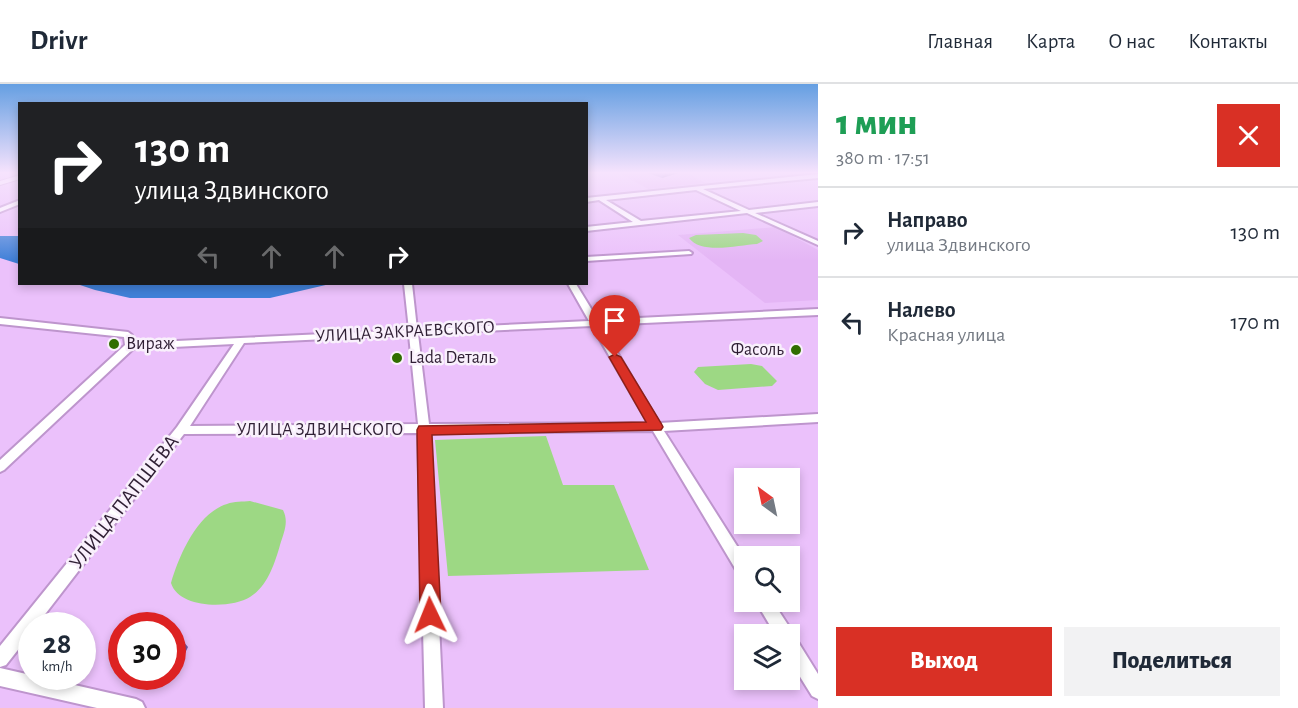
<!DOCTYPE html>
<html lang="ru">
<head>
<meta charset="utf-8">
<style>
  body { margin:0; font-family:"Alegreya Sans",sans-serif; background:#f2f2f3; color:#1f2937; height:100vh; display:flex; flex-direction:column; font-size:22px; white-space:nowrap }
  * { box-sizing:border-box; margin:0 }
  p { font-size:20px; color:#747a83 }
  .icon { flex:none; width:33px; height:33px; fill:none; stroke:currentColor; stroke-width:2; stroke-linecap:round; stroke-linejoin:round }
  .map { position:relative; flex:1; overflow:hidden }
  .details { display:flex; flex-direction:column; background:#fff; width:480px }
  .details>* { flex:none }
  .hud { position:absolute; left:18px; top:18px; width:570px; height:183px; border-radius:0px; box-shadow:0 3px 9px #0003; background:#202124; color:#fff; overflow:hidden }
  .needle { width:39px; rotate:327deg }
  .controls { position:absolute; left:734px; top:384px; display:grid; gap:12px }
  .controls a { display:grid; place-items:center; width:66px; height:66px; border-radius:0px; background:#fff; box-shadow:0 3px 9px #0003; font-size:30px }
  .speed { position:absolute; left:18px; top:528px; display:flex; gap:12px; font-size:30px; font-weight:700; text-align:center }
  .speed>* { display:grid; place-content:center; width:78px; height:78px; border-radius:50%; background:#fff; box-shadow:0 3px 9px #0003; line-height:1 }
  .speed small { font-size:15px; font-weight:400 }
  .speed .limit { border:9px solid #d22; background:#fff; color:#111 }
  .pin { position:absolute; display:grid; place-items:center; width:51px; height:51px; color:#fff; margin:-62px -26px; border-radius:50% 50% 50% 0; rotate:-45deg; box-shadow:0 0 6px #0007 }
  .pin .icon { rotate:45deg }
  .me { position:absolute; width:66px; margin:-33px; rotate:358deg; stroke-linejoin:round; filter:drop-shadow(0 0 4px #0008) }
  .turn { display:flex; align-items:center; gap:21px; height:126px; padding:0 18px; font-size:27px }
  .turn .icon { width:78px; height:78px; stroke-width:2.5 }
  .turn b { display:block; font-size:42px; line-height:51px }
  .lanes { display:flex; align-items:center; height:57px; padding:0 18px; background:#0003; justify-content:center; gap:30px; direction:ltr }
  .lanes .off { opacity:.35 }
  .round { display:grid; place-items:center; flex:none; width:63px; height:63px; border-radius:0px; background:#f2f2f3 }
  .overview { display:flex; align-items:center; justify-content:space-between; height:102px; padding:0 18px }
  h1 { font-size:36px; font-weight:800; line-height:45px; color:#1e9e55 }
  .cta { display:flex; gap:12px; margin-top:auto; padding:12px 18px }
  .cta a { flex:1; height:69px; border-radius:0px; background:#d93025; color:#fff; font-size:24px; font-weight:800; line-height:69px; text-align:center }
  .cta a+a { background:#f2f2f3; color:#1f2937 }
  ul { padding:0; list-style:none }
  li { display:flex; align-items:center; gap:18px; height:90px; padding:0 18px; border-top:2px solid #e0e1e3 }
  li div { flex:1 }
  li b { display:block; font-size:22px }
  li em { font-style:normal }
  header { display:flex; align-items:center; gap:36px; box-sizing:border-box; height:84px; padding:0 30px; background:#fff; border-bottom:2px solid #e0e1e3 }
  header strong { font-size:28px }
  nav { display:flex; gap:33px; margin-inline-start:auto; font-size:21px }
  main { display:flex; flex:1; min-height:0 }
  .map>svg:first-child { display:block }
</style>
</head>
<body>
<header>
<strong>Drivr</strong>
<nav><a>Главная</a><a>Карта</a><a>О нас</a><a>Контакты</a></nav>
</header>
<main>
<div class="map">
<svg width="818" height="624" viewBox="0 0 818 624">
  <rect width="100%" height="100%" fill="#ebc1fb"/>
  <path fill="#e4b5f5" d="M619,89H687L706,99L648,105Z
    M776,143L818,166V216L765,219L678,151Z"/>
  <path fill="#9dd884" d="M743,149L756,151L763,157L757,160C739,161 701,171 689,154L696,151Z
    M751,280L762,282L777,297L772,302L718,306L705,300L694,288L698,283Z
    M546,352L563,401H614L649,486L448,492L435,356Z
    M250,417L283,426C289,438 284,448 280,461C275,479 267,503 250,513C231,525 179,525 171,499C179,472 197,429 227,420C234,417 243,418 250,417Z"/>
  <path fill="#4080d8" d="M0,152H19V180L0,174Z
    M77,200H330L270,214H130L95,206Z"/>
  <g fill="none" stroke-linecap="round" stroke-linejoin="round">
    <g stroke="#be95cd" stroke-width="4">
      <path id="minor" d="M818,90V94L703,105L749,126L818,118V122L755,129L818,157V161L747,129L586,147V143L633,138L599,116L586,118V114ZM696,106L741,127L641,137L606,116Z
        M20,116V120L0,128V124Z
        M689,167L692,169L691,170L586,177V173Z
        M404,200H412L417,245L589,237L568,200H576L598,236L818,225V231L601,241L659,339L818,330V338L664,347L744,473V493L739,491L653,347L430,349L443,624H425L418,349L184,350L36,542H32V548L6,581L0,583V562L177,343L234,260L133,265L4,386L0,388V376L125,261L124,253L0,240V234L128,248L132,251L134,259L409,246ZM592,242L648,339L429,340L418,250ZM409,251L418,340L190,342L244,259Z
        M756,518H773L790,544L791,552L795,553L818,590V615L812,612L789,575V550H775Z
        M0,584L136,615L142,618L145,624H97L0,602Z"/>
    </g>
    <g stroke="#be95cd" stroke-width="2">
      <path id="major" d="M20,91V95L0,101V97Z"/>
    </g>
    <use href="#minor" fill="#fff" fill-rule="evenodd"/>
    <use href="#major" fill="#fff" fill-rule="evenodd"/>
  </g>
  <path fill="#8a6ec6" d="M648,89H678L662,94Z"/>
  <path fill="#705aa1" d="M678,89L662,94L664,90Z
    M182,556L188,563L174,592L172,590V574Z"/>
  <path fill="#a080e6" stroke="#705aa1" stroke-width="1.5" d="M172,554L182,556L172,574Z"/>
  <linearGradient id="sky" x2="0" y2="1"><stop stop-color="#659fe2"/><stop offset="0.5" stop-color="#f6e3fd"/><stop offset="1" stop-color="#f6e3fd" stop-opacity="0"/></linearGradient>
  <rect width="818" height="177" fill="url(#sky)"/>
  <path fill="#d93025" stroke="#8d1f18" stroke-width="1.5" d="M615,270L621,273L661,339L663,343L661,346L432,351L441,531L438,539L430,542L423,539L420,531L417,346L419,342L646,338L609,273Z"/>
  <g fill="#306e00" stroke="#f9f0fc" stroke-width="2">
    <circle cx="114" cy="260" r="6"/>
    <circle cx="796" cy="266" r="6"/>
    <circle cx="397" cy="274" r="6"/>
  </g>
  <g text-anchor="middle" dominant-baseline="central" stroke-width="5" stroke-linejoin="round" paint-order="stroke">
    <g font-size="18" fill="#2f1f34" stroke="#f9f0fc">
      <text transform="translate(405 248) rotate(-3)">УЛИЦА ЗАКРАЕВСКОГО</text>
      <text x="320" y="346">УЛИЦА ЗДВИНСКОГО</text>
    </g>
    <g font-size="18" fill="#2f1f34" stroke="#f9f0fc" text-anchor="start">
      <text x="126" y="260">Вираж</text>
      <text x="784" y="266" text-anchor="end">Фасоль</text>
      <text x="409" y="274">Lada Dеталь</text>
    </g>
    <g font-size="21" fill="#2f1f34" stroke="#f9f0fc">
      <text transform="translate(124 418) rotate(-52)">УЛИЦА ПАПШЕВА</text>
    </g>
  </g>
</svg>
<div class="controls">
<a><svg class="needle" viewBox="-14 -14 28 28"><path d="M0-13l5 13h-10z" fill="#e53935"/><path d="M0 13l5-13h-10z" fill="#747a83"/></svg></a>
<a><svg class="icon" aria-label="search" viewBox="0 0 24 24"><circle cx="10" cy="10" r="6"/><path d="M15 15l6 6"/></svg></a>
<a><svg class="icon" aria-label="layers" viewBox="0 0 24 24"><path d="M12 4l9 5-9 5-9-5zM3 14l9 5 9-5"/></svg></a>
</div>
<div class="speed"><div>28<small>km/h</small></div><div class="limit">30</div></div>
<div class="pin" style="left:615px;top:273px;background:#d93025"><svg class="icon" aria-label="arrive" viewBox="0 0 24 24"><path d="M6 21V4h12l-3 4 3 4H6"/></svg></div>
<svg class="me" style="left:430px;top:531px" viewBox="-20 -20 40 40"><path d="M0-17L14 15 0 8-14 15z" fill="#d93025" stroke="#fff" stroke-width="4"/></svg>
<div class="hud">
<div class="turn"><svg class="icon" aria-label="right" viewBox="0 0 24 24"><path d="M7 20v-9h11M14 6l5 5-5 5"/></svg><div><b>130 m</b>улица Здвинского</div></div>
<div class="lanes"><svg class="icon off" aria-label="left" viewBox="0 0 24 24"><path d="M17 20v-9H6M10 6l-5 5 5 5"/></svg><svg class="icon off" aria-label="ahead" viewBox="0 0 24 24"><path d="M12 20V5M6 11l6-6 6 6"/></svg><svg class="icon off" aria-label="ahead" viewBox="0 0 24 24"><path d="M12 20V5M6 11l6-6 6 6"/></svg><svg class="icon" aria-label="right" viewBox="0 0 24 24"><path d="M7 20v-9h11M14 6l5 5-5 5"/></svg></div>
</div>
</div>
<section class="details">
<div class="overview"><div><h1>1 мин</h1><p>380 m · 17:51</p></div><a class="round" style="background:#d93025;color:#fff"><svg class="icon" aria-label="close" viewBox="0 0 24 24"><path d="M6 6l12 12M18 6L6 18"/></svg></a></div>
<ul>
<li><svg class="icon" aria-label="right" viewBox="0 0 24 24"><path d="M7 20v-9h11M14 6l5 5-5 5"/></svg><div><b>Направо</b><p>улица Здвинского</p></div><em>130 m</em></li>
<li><svg class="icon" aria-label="left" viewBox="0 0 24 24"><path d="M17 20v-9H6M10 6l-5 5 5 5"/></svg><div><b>Налево</b><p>Красная улица</p></div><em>170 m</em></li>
</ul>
<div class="cta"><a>Выход</a><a>Поделиться</a></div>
</section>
</main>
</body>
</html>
